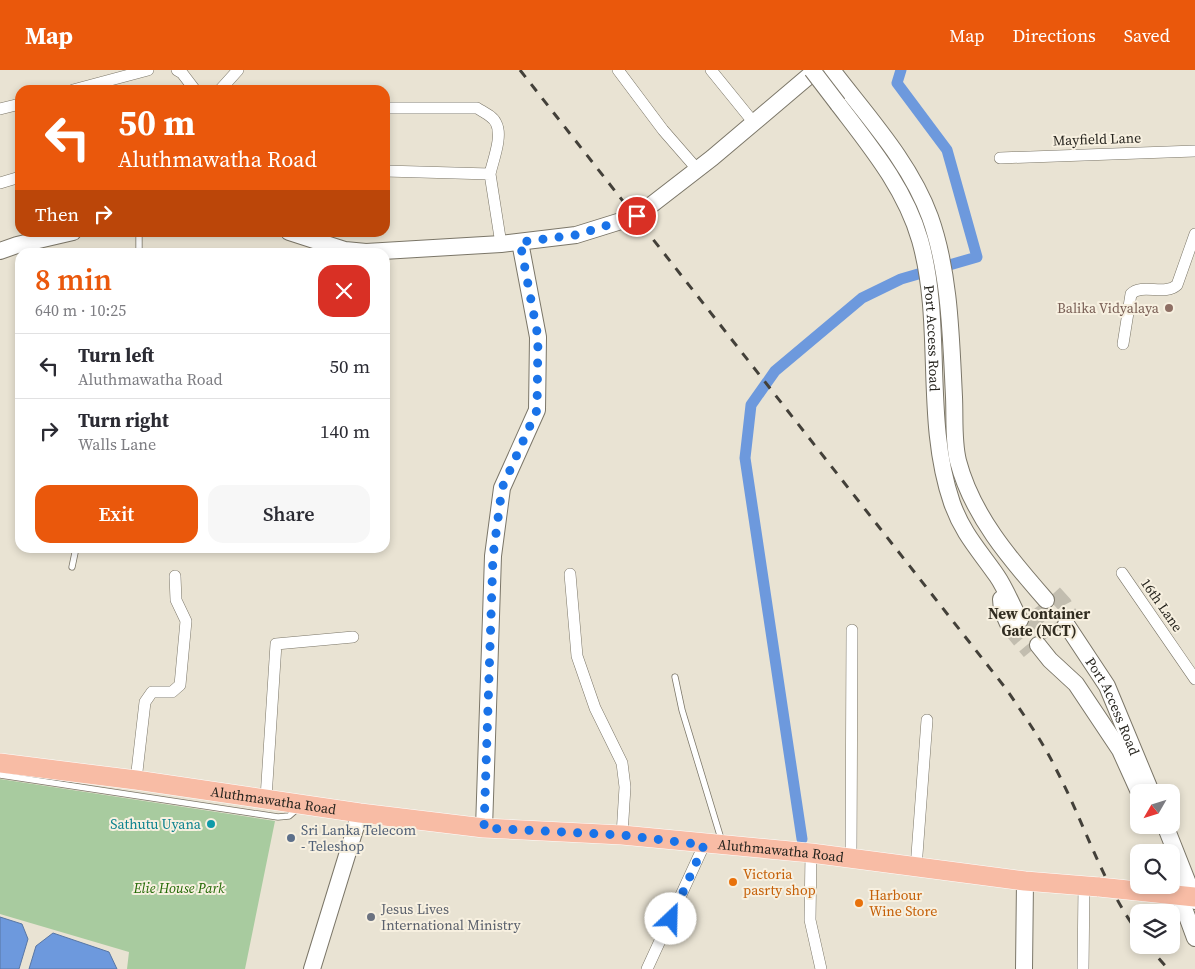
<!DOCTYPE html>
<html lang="en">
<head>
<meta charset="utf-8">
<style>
  body { margin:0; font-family:"Source Serif 4",serif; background:#f7f7f7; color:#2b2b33; height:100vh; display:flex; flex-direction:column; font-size:19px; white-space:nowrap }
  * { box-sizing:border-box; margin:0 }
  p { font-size:16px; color:#7c7c81 }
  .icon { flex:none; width:28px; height:28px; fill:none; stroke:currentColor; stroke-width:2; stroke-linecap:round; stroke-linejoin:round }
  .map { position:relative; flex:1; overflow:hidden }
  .panel { position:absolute; left:15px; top:178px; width:375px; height:305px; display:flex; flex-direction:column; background:#fff; border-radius:15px; box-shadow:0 2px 8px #0003 }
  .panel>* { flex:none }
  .banner { position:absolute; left:15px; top:15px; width:375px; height:152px; border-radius:15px; box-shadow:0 2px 8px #0003; background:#ea580c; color:#fff; overflow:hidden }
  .needle { width:32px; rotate:231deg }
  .tools { position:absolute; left:1130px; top:714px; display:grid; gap:10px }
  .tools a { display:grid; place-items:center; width:50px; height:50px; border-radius:10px; background:#fff; box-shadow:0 2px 8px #0003; font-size:25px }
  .pin { position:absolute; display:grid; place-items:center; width:42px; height:42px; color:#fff; margin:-21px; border:2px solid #fff; border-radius:50%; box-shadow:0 1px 5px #0007 }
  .me { position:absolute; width:55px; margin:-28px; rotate:24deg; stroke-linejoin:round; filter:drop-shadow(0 0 4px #0008) }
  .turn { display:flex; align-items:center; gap:18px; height:105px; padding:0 20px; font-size:22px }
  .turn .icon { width:65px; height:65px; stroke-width:2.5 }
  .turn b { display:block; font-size:35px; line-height:42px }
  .then { display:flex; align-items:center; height:48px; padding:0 20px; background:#0003; gap:10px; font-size:19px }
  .round { display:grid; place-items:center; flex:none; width:52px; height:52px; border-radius:15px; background:#f7f7f7 }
  .overview { display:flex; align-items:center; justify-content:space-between; height:85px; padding:0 20px }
  h1 { font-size:30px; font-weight:600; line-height:38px; color:#ea580c }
  .action { display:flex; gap:10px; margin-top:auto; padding:10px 20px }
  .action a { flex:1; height:58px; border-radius:15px; background:#ea580c; color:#fff; font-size:20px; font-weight:600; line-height:58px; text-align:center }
  .action a+a { background:#f7f7f7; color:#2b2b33 }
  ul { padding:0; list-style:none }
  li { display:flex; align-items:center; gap:15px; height:65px; padding:0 20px; border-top:1px solid #e1e1e2 }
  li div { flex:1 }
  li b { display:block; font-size:19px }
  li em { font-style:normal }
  header { display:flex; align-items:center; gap:30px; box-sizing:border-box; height:70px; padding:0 25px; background:#ea580c; color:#fff }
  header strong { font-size:24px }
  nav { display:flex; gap:28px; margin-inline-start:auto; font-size:18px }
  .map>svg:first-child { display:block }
</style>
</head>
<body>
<header>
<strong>Map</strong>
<nav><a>Map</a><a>Directions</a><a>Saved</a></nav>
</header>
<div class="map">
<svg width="1195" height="899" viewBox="0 0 1195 899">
  <rect width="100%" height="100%" fill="#e9e3d3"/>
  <path fill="#a8cb9f" d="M0,709L275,751L245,899H127L129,882L0,844Z"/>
  <path fill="#6d99dd" stroke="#5876a4" d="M0,847L22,854L28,869L19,899H0Z
    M53,863L109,882L117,899H29L36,876Z"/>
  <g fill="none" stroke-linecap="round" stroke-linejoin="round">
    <path stroke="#6d99dd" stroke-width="11" d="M802,769L745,388L751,335L775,301L862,228L901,209L977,187L947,80L897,13L901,0"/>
    <path stroke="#c2bdaf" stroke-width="16" stroke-dasharray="16 8" stroke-linecap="butt" d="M1054,523L1064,534L1072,549
      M1038,536L1057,561
      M1028,544L1047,568
      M1010,558L1030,582"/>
    <g stroke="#7b7668" stroke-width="7">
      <path id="lane" d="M139,162V182
        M72,497L76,478
        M675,607L682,640L722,772
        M0,705L278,747L289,746L297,739"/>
    </g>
    <g stroke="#7b7668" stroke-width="12">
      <path id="street" d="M177,0L182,3L195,20
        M618,0L663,60L697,99
        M711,0L754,53
        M73,20L148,0
        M220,20L238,0
        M385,38H477C483,42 493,46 496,53C503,66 493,90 490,104
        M0,39L20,34
        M1000,88L1195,81
        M385,101L490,104L501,174
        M0,113L20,107
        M1123,274L1131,224C1142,213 1165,226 1177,215L1195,164
        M1122,503L1195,609
        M570,504L577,586L595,638L622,693L625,717L622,765
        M136,710L145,632L152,622H172L180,615L186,551L176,530L175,506
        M266,728L276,574L353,567
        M811,783L810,850L821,899
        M851,789L852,560
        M916,798L927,650
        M647,899L704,775
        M1083,899L1084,816"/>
    </g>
    <g stroke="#7b7668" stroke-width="18">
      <g id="secondary">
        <path d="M832,0C867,46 910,92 930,147C950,203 951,268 954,327C955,347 953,371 958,391C972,445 1010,489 1046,530"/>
        <path id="s1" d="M838,34C870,76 905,118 920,170C944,255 923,349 952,433C963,464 979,480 997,506C1006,519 1012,536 1020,550"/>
        <path d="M289,162L345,180L366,182L501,174L576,165L637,146L712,88L816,0"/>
        <path d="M0,181L17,175L73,162"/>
        <path d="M1001,529L1002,540L1010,558"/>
        <path id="s2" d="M1066,554L1107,616L1151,722"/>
        <path d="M1038,575L1050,590L1076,614L1120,680L1139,722"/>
        <path d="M1165,755L1195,831"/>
        <path d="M484,758L493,486L502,418L537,340L538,267L520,172"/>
        <path d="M1171,803L1195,868"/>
        <path d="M312,899L360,743"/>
        <path d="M1024,899L1025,811"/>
      </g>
    </g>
    <g stroke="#fff" stroke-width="20">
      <g id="primary">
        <path id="s3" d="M0,693L136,710L360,743L484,758L622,765L811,783L1025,811L1099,817"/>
      </g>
    </g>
    <use href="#lane" stroke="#fff" stroke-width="5.5"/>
    <use href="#street" stroke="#fff" stroke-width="11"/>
    <use href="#secondary" stroke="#fff" stroke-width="16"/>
    <use href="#primary" stroke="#f8bca5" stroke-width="19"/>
    <path stroke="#434039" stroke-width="3" stroke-dasharray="9 9" stroke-linecap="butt" d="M520,0L1007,620C1025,647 1043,672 1057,701C1085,755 1103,815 1139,864
      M1147,875L1168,899"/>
    <g stroke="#7b7668" stroke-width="18" stroke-linecap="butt">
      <path id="secondary-bridge" d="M812,0L838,34"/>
    </g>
    <g stroke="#fff" stroke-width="20" stroke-linecap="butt">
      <path id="primary-bridge" d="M1099,817L1195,827"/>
    </g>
    <use href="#secondary-bridge" stroke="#fff" stroke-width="16"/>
    <use href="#primary-bridge" stroke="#f8bca5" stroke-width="19"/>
  </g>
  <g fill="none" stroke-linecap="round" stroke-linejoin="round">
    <path stroke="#1a73e8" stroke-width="9" stroke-dasharray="0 16.2" d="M637,146L576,165L520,172L538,267L537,340L502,418L493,486L484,758L622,765L704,775L671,849"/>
  </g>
  <circle fill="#8d6e63" stroke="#f7f0e0" stroke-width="2" cx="1169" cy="238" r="5"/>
  <circle fill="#0f9aa8" stroke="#f7f0e0" stroke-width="2" cx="211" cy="754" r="5"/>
  <circle fill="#5c6f8a" stroke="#f7f0e0" stroke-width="2" cx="291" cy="768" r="5"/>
  <g fill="#e8710a" stroke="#f7f0e0" stroke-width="2">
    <circle cx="733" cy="812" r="5"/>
    <circle cx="859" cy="833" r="5"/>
  </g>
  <circle fill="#6b7280" stroke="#f7f0e0" stroke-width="2" cx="371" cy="847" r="5"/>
  <g text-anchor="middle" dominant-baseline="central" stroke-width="4" stroke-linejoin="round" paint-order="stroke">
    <g font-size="14" fill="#26241e" stroke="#f7f0e0">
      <text transform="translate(1097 69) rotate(-2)">Mayfield Lane</text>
      <text stroke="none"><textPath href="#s1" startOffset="259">Port Access Road</textPath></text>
      <text transform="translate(1162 535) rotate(55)">16th Lane</text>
      <text stroke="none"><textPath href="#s2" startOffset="95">Port Access Road</textPath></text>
      <text stroke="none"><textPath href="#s3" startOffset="276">Aluthmawatha Road</textPath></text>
      <text stroke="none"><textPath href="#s3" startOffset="786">Aluthmawatha Road</textPath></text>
    </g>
    <g font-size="14" fill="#785e54" stroke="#f7f0e0" text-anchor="end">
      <text x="1159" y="238">Balika Vidyalaya</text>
    </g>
    <g font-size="14" fill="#0d838f" stroke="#f7f0e0" text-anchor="end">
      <text x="201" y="754">Sathutu Uyana</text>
    </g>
    <g font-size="14" fill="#4e5e75" stroke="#f7f0e0" text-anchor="start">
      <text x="301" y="760">Sri Lanka Telecom<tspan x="301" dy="16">- Teleshop</tspan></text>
    </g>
    <g font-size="14" fill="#c56008" stroke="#f7f0e0" text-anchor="start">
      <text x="743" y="804">Victoria<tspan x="743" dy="16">pasrty shop</tspan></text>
      <text x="869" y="825">Harbour<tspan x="869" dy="16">Wine Store</tspan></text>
    </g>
    <g font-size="14" font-style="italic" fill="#216803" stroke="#f7f0e0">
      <text x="179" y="818">Elie House Park</text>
    </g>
    <g font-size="14" fill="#5b616d" stroke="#f7f0e0" text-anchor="start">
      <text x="381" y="839">Jesus Lives<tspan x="381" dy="16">International Ministry</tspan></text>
    </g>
    <g font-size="15" font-weight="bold" fill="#322d21" stroke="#f7f0e0">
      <text x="1039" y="543">New Container<tspan x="1039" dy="17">Gate (NCT)</tspan></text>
    </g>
  </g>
</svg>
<div class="tools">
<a><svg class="needle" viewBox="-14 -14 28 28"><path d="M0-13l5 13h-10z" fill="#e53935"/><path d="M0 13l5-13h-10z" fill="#7c7c81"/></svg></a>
<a><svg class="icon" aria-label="search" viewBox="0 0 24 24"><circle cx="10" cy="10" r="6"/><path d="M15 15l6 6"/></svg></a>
<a><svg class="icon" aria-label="layers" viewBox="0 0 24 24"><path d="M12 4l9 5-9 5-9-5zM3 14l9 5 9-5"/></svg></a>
</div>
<div class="pin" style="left:637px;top:146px;background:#d93025"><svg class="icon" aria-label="arrive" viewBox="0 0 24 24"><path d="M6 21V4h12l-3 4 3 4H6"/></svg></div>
<svg class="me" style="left:671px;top:849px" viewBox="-20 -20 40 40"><circle r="19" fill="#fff"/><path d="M0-13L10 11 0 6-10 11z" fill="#1a73e8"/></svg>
<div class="banner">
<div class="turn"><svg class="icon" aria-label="left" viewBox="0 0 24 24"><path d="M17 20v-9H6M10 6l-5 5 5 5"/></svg><div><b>50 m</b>Aluthmawatha Road</div></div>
<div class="then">Then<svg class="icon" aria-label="right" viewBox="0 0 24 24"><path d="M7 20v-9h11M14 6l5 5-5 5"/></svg></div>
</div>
<section class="panel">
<div class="overview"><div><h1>8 min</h1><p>640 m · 10:25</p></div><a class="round" style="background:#d93025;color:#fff"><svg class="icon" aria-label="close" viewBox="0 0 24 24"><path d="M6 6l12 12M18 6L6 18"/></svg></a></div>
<ul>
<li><svg class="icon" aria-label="left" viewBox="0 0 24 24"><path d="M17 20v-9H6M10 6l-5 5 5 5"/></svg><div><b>Turn left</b><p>Aluthmawatha Road</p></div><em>50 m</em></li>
<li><svg class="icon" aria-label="right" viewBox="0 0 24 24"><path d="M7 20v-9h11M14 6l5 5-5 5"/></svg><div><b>Turn right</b><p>Walls Lane</p></div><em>140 m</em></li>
</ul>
<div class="action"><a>Exit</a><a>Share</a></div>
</section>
</div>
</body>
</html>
